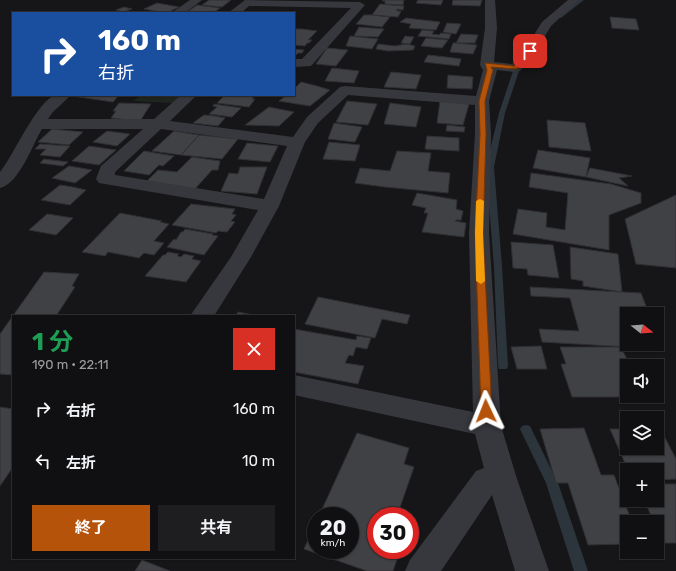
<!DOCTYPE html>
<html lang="ja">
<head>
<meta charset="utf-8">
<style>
  body { margin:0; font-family:Rubik,"Noto Sans JP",sans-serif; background:#1e1e20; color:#f1f3f6; height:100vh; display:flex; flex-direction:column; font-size:15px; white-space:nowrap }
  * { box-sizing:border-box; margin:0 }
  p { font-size:13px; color:#9c9d9f }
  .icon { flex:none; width:22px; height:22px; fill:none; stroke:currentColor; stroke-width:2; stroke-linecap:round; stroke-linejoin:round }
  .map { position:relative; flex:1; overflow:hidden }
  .drawer { position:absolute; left:12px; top:315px; width:283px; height:244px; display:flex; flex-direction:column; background:#101012; border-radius:0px; box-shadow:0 1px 3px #0004,0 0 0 1px #303032 }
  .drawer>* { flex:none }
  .top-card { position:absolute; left:12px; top:12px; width:283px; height:84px; border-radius:0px; box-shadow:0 1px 3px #0004,0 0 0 1px #303032; background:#1a4fa0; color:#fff; overflow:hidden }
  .needle { width:26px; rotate:107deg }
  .controls { position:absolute; left:620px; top:307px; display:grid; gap:8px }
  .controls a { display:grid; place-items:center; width:44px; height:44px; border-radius:0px; background:#101012; box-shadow:0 1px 3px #0004,0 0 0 1px #303032; font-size:20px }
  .speed { position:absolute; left:307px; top:507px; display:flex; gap:8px; font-size:20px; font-weight:700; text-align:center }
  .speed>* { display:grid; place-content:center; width:52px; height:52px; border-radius:50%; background:#101012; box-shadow:0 1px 3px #0004,0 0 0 1px #303032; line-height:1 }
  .speed small { font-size:10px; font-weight:400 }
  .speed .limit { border:6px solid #d22; background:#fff; color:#111 }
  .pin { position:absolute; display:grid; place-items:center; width:34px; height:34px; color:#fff; margin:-17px; border-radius:8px; box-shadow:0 2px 6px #0006 }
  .me { position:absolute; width:44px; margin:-22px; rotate:358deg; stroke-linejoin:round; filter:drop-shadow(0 0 3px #0008) }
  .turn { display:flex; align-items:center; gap:14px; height:84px; padding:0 20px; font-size:18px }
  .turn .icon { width:52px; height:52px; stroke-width:2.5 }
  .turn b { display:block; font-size:28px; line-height:34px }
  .round { display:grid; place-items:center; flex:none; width:42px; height:42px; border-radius:0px; background:#1e1e20 }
  .summary { display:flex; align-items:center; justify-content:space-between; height:68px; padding:0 20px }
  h1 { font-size:24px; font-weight:700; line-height:30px; color:#1e9e55 }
  .action { display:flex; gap:8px; margin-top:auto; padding:8px 20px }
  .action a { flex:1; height:46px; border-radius:0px; background:#b45309; color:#fff; font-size:16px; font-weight:700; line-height:46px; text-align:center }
  .action a+a { background:#1e1e20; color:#f1f3f6 }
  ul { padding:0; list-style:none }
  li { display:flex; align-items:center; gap:12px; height:52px; padding:0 20px }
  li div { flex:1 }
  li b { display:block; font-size:15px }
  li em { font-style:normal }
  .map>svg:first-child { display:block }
</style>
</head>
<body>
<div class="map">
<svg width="676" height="571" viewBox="0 0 676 571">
  <rect width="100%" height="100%" fill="#161618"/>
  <path fill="#1e261f" d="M142,95H181L172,103L133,101Z"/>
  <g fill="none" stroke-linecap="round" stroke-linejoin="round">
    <path fill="#2c353c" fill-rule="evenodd" d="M579,0H584L561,18H557V16Z
      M521,62L526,63L519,71L505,113L494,167L502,266L508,366L507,369H499L498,366L494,266L486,167L499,113L513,71Z
      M526,425L530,426L558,483L588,571H574L546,483L520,429L522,426Z"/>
  </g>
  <path fill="#404145" stroke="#303034" d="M209,0H231L222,7L202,5Z
    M383,0H404L403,5L385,4V1H382Z
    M418,0H443L441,5L416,3Z
    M453,0H482L480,6L452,5Z
    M157,3L179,7L166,13L144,9Z
    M380,4L404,6L403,10L397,9V11H401L398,17L372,15Z
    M197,5L220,8L213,13H186Z
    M124,7L132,9L123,12L116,10Z
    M364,15H372L390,17L382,27L356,24Z
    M610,17L636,19L639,30L612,28Z
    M406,18L440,22L436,30L409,28L411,24L400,22Z
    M447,23L461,24L456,34L443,32Z
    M359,27L384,29L378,37L354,36Z
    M294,29H302L317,31L308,40H312L309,43H307L305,46L294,45Z
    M422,30L434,31L432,34L439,35L441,33L451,34L449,39L418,36Z
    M461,34L478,35L475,43H456Z
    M350,36L378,39L372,49L346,46Z
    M405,36L414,37L410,44L401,43Z
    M426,38L448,40L442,48L421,46Z
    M453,43H456L477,45L473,54L450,52Z
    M378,44L395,46L406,44L415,46L413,50L388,51L376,49Z
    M327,48L348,50L336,66L316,64Z
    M294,49L304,50L302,53H298L294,57Z
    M428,55L446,57L461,59L459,66L424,62Z
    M332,68L359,71L354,83L325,81Z
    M391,72L421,75L416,89L384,87Z
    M448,75L473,77L472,89L447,88Z
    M301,82L317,86L330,90L310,106L279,101L287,95H294V89Z
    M78,95H119L113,102L72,96Z
    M225,95H255L252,99H255L249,107L217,103Z
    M347,101L377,104L368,125L336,122Z
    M440,101L469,104L463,125L437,123Z
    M119,103L151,104L140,121L111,118L116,111H113Z
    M390,103L421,107L416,127L384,124Z
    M214,104L241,108L232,117L209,114L217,107L213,106Z
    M269,107L294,112L279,126L245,125Z
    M204,115L215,116L225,118L218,126L193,123Z
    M547,120L585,123L591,151L549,147Z
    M334,123L362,127L355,142L328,139Z
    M447,125L465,127L464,132L446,131Z
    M52,129L83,132L69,145L38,142Z
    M107,131L130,134L117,146L93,142Z
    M174,131L199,135L181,155L152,151Z
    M199,135L238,139L222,159L181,155Z
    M427,136L459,138V151L425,149Z
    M329,142L360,145L355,161L323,159Z
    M247,143L278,146L270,162L238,159Z
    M40,144L70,146L60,157L40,155L46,149H35Z
    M89,146L116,150L99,165L72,161Z
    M538,150L590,158L586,177L533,168Z
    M144,151L174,156L163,166L159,165L149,175L124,171Z
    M397,151L431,153L428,171L450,173L448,193L385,187L355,183L360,168L390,171Z
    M192,157L220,161L218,170H212L194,190L146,182L158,170L177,172Z
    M44,159L68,162L63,166L40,163Z
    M69,166L92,170L75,183L52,178Z
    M240,167H267L257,194L221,191L229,173L238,174Z
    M590,168L632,176L619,178L628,186L586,177Z
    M531,173L611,184L641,193V203L609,215V250L513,234L518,209L547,213L546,227L565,230L568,193L529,187Z
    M60,185L73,187L86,190L70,205L41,200Z
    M417,193L457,200L456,209L463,211L461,220H456L455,221L466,223L464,237L422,232L428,213H424L426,208L412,205Z
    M676,195V268L636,264L625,219Z
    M191,204L235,209L232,214L236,215L231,221L235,222L227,232L218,231L216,233L172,225Z
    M120,213L162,221L160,222L169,224L154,241L164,243L154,255L144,253L139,258L108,252L105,256L82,252Z
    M47,214L73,218L56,235L29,230Z
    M185,229L213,234L212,235L218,236L204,255L167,247L174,239L176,240L181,232H183Z
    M511,242L553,245L559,278L528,275L527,269L513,268Z
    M570,247L618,254L622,292L583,286V281L571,279Z
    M168,252L179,254L177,256L181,257L184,254L194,256L192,259L201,261L186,282L145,276L163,255H165Z
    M44,272L79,274L72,286L75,287L56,316H64H13V375L0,374V334Z
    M530,287L641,293L649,314H627V344H645L646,348L542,342L539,329L579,331L570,298L531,296Z
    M318,297L404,314L410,315L407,324L382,319L375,338L305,324Z
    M238,312L259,316H236Z
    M294,329L356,340L357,336L371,338L367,349L356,347L353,356L349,355L345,363L364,366L358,384L294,372Z
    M541,346L547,369H517L511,347Z
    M560,347H621L630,366H627V396H643V397H572L561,364H566Z
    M0,407L13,409V467L0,486Z
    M584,428L601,475H614L632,522H627V544L588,545L568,483H556L540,429Z
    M657,428H660L676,459V479L657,480V470H628L610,429H627V448H657Z
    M357,433L409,448L404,464L414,467L397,516H376V550H400L393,571H367L304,549L316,522V550H350V516H319Z
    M657,484H676V543H663L657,529V522H654L644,500H657Z
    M142,560L170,571H135Z"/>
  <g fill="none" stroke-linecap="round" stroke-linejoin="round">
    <path fill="#37383d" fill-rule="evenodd" d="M190,0H202L185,13H171Z
      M245,0L360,2L365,5L311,66L294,67V59H302L351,8L249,6L241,13H228Z
      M485,0H495L497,28L494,62L512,64L525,49L542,22L568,0H579L551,26L536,51L520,71L515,72L497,70L489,101L491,134L489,233L501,426L517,479L549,571H515L492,495L441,571H405L410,560L476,471L484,468L475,434L294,395V375L473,412L469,233L475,134V105L348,95L318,123L305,142L279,206L251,257L214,316H190L231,257L258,210L99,183L96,179L101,166L143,129H42C32,145 20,183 0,188V172C14,155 37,100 56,95C60,94 67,95 71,95L52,113L48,119H154L181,95H197L170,121L293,137L307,117L340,87L345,86L476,96L483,70L480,65L485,28ZM161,129L287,146L264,199L115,175V172Z"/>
  </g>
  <path fill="#b45309" stroke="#753606" d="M529,50L533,51L517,69L491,67L493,70L485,101L486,134L483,233L492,411L490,414L486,415L483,414L481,411L475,233L480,134L479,101L487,70L485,63L514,66Z"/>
  <path fill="#f59e0b" d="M480,199L484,201L483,233L485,281L481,284L476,281L475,233L476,201Z"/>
</svg>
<div class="controls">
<a><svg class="needle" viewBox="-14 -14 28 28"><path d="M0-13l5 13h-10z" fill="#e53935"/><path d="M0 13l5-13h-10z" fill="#9c9d9f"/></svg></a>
<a><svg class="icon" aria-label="sound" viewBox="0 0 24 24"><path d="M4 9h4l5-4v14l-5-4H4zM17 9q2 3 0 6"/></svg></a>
<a><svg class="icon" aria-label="layers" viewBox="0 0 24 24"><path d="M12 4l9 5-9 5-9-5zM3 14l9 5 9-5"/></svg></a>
<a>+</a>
<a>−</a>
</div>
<div class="speed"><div>20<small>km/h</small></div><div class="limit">30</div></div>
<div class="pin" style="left:530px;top:51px;background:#d93025"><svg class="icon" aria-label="arrive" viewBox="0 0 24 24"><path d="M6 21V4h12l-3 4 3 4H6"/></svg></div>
<svg class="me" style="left:486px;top:411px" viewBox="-20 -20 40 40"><path d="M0-17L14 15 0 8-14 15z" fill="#b45309" stroke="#fff" stroke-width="4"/></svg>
<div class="top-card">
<div class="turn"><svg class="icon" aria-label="right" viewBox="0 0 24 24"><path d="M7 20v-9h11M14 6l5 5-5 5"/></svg><div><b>160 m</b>右折</div></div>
</div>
<section class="drawer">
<div class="summary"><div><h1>1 分</h1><p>190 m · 22:11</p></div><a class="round" style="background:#d93025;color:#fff"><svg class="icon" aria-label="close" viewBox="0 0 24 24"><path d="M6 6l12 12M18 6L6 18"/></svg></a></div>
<ul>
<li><svg class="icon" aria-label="right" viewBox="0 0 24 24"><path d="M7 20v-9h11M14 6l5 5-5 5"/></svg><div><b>右折</b></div><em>160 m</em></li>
<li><svg class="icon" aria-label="left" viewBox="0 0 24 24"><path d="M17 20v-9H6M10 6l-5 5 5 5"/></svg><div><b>左折</b></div><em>10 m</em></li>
</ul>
<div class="action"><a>終了</a><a>共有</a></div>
</section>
</div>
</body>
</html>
